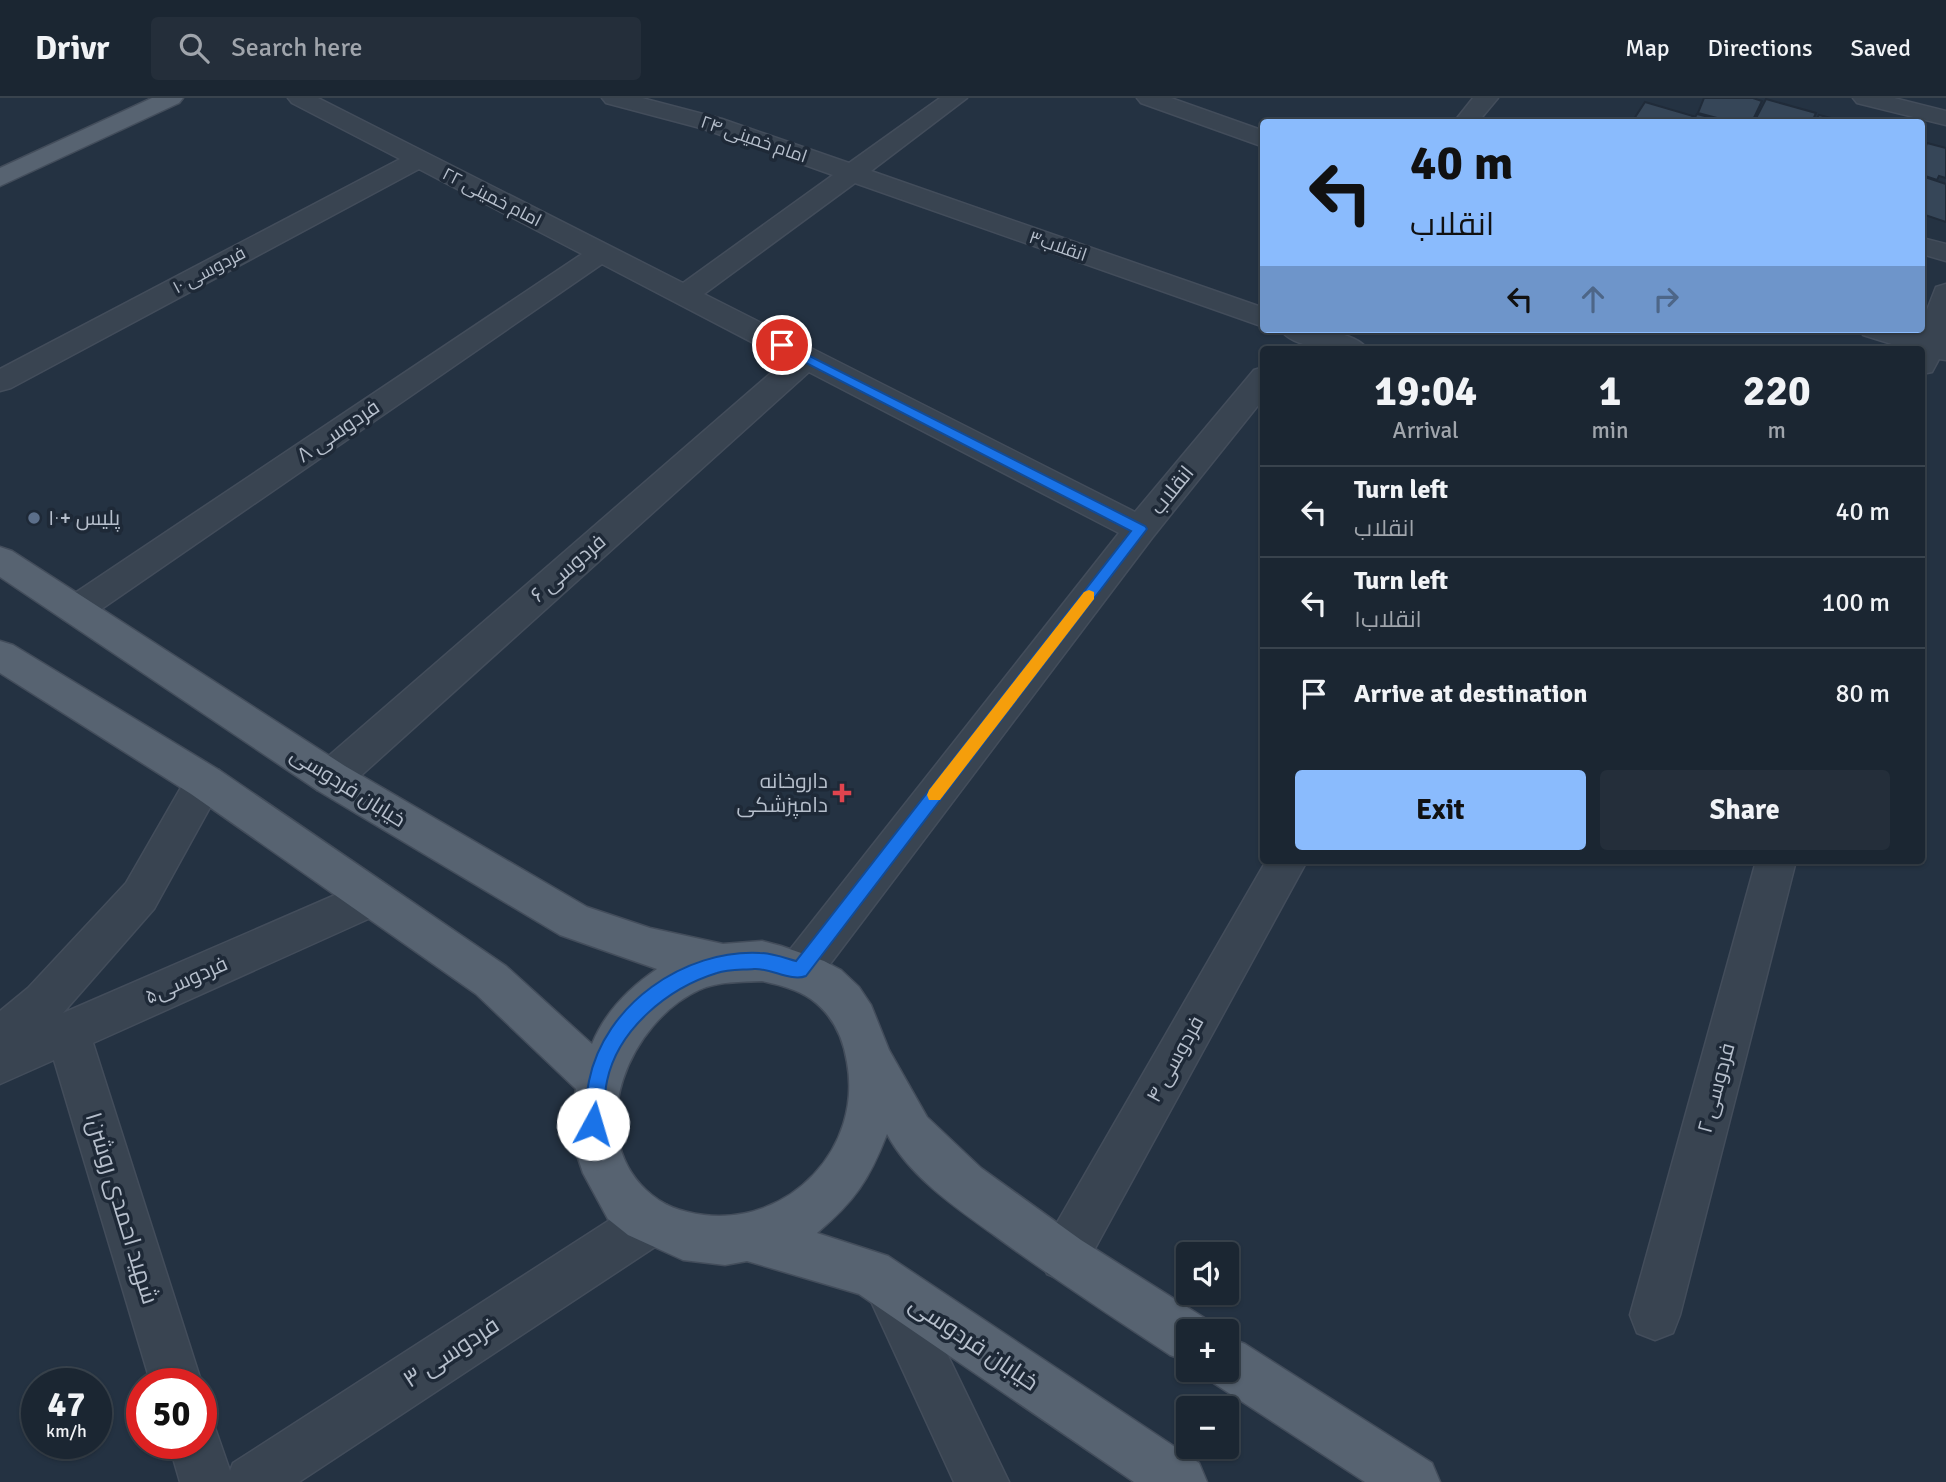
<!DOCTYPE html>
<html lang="en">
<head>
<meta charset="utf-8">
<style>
  body { margin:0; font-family:Signika,Cairo,sans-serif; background:#242e3a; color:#f1f3f6; height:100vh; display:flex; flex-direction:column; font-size:26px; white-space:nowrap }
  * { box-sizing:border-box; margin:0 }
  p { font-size:23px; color:#a0a5ac }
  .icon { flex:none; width:38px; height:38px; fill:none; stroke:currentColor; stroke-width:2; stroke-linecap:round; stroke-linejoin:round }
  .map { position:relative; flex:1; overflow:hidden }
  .details { position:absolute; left:1260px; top:248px; width:665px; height:518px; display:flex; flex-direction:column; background:#1b2632; border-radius:7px; box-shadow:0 2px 5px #0004,0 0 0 2px #39434d }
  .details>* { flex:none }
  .guide { position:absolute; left:1260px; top:21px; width:665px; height:214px; border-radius:7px; box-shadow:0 2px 5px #0004,0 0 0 2px #39434d; background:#8abbfd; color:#111; overflow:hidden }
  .tools { position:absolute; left:1176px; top:1144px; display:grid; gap:14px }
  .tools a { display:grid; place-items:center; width:63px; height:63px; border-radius:7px; background:#1b2632; box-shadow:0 2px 5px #0004,0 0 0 2px #39434d; font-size:35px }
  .speed { position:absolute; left:21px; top:1270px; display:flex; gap:14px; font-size:35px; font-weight:700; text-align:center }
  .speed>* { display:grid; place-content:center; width:91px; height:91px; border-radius:50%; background:#1b2632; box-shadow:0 2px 5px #0004,0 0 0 2px #39434d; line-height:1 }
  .speed small { font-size:18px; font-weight:400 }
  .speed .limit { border:10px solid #d22; background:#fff; color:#111 }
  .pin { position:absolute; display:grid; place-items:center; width:60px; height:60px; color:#fff; margin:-30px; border:4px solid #fff; border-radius:50%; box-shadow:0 2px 7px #0007 }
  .me { position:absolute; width:77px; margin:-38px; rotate:6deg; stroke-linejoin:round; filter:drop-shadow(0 0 5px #0008) }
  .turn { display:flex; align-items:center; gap:24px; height:147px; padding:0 35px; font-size:32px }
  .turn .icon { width:91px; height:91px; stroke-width:2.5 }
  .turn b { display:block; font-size:49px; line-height:60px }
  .lanes { display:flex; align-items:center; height:66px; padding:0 35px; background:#0003; justify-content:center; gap:35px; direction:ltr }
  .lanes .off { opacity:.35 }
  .eta { display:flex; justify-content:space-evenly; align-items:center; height:119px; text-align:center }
  .eta b { font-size:42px; font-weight:700; line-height:49px }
  .button { display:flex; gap:14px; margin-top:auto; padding:14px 35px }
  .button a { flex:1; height:80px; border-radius:7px; background:#8abbfd; color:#111; font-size:28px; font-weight:700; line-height:80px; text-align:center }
  .button a+a { background:#242e3a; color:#f1f3f6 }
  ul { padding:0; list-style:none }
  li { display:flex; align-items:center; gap:21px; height:91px; padding:0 35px; border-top:2px solid #39434d }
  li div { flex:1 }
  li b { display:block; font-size:26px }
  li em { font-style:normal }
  header { display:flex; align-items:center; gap:42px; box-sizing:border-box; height:98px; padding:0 35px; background:#1b2632; border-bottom:2px solid #39434d }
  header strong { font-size:33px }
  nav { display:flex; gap:38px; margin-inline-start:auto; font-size:24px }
  .search { width:490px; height:63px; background:#242e3a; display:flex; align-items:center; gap:18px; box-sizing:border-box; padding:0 24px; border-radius:7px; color:#a0a5ac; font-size:26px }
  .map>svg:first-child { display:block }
</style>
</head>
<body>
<header>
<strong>Drivr</strong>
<div class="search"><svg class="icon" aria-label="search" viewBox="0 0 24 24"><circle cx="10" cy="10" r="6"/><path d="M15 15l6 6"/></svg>Search here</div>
<nav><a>Map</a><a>Directions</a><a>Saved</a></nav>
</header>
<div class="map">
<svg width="1946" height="1384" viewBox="0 0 1946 1384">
  <rect width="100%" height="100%" fill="#243242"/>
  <path fill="#364658" stroke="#202b39" stroke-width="2" d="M1704,0H1753L1762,3L1752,24H1732L1698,15Z
    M1766,1L1816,15L1812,24H1754Z
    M1645,4L1693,18L1689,24H1632Z
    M1697,16L1728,24H1692Z
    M1819,17L1846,24H1815Z
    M1927,45L1946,50V80L1939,78L1937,82L1922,77V59Z
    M1922,78L1946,86V124L1922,116Z"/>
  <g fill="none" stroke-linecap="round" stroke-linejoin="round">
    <g stroke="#434d5b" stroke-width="3">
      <path id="minor" d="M288,0H318L683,185L833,77L704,31L606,5L602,0H642L722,21L849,65L940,0H967L871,73L1264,210V229L855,85L704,196L1135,414L1254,272L1264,269V300L1152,440L815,886L800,892L785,886L779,872L785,858L1119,435L809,274L345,692L331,696L317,692L312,680L317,668L786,262L602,166L87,521L75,525L63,521L58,512L63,503L582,156L419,71L11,290L0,293V271L400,61L292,5Z
        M1137,0H1171L1264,33V49L1141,5Z
        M1473,0H1498L1478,24H1454Z
        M1853,0H1894L1946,13V27L1857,5Z
        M1922,140L1946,146V163L1922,156Z
        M1946,186V262L1939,261L1932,274L1922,276V252H1911L1863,237L1859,231H1905L1918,235L1936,189Z
        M1280,231C1303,231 1353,230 1368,252C1344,252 1294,253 1280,231Z
        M205,668L219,672L224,684L154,811L63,915L372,781L386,787L392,800L386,813L93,945L202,1286H151L54,962L0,986V913L28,890L126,785L191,672Z
        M1266,763H1307L1081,1176L1064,1183L1047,1176L1040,1159L1047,1142Z
        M1756,763H1796L1680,1217L1673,1235L1655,1242L1637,1235L1630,1217Z
        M650,1100L667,1107L674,1124L667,1141L299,1384H180L169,1346H201V1322L214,1327L230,1373L233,1365L633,1107Z
        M889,1163L906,1171L1009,1384H954L864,1188L872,1171Z"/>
    </g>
    <g stroke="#434d5b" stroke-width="3">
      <path id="major" d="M152,0H183L179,5L0,88V70Z
        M0,449L12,453L345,668L587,809L650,830L723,846L762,843L781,848L824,863L841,872L859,889L871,907L889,952L927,1019L981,1070L1081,1142L1206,1221L1211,1234H1188V1264L1170,1257C1111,1218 1051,1179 994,1137C956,1110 909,1078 887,1036C869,1082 855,1103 817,1135L888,1158L1199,1365L1207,1384H1134L859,1196L747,1163L725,1167L683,1162L628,1137L608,1121L583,1075L573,1045L572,1013L576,991L476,896L191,696L0,575V543L13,547L219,672L506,868L592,946C605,914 629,890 657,871L560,837L317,692L0,479ZM762,883C779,887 797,891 811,901C833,917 843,939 847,964C863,1050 790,1127 704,1117C681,1114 663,1108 646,1092C583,1032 630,924 699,892C718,883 742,884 762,883Z
        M1227,1239L1245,1246L1432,1365L1440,1384H1365L1209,1282L1205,1272H1227Z"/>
    </g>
    <use href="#minor" fill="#394451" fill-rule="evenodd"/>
    <use href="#major" fill="#576371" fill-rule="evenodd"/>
  </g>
  <path fill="#1a73e8" stroke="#114b97" stroke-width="2" d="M782,244L1145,428L1147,431L806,878C791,884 771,870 754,871C742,872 728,871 717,875C668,890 618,931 607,983C604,997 604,1012 603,1026L600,1033L593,1036L586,1033L584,1026C585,1012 586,997 589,983C604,907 684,851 760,855C772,855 785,860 796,863L1131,433L777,250V245Z"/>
  <path fill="#f59e0b" d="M1089,492L1094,494V501L940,702H929L927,697L929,692L1084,494Z"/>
  <circle fill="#5c6f8a" stroke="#1e2937" stroke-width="2.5" cx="34" cy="420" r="7"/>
  <path fill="#e0444e" stroke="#1e2937" stroke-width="2.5" d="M838.5 684.5h7v7h7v7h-7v7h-7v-7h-7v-7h7z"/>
  <g text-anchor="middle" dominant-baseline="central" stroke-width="7" stroke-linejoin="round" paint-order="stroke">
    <g font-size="18" fill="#b6bfcc" stroke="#1e2937">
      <text transform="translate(754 41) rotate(19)">امام خمینی ۲۴</text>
      <text transform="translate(492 99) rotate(27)">امام خمینی ۲۲</text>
      <text transform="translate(1058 148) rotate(19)">انقلاب۳</text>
      <text transform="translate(209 172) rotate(-28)">فردوسی ۱۰</text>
    </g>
    <g font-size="21" fill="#b6bfcc" stroke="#1e2937">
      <text transform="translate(338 333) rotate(-34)">فردوسی ۸</text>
      <text transform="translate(1172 392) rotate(-51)">انقلاب</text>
      <text transform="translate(568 470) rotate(-41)">فردوسی ۶</text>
      <text transform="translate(348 689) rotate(32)">خیابان فردوسی</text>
      <text transform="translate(186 882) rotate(-24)">فردوسی۵</text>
      <text transform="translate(1175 961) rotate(-61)">فردوسی ۴</text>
      <text transform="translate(1716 990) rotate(-75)">فردوسی ۲</text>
    </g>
    <g font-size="21" fill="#b6bfcc" stroke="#1e2937" text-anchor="start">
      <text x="48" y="420">پلیس +۱۰</text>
      <text x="828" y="683" text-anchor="end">داروخانه<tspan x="828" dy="24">دامپزشکی</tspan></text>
    </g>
    <g font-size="24" fill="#b6bfcc" stroke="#1e2937">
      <text transform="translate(122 1110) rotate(73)">شهید احمدی روشن۱</text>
      <text transform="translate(974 1245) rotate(34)">خیابان فردوسی</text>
      <text transform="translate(451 1254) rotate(-33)">فردوسی ۳</text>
    </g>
  </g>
</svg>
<div class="tools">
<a><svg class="icon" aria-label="sound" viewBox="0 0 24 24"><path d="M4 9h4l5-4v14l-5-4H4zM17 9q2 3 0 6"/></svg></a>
<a>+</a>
<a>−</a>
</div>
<div class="speed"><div>47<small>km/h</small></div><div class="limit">50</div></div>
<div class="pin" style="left:782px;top:247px;background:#d93025"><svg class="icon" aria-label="arrive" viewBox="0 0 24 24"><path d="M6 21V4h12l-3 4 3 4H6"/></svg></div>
<svg class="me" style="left:593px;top:1026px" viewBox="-20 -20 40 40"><circle r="19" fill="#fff"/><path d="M0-13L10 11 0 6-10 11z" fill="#1a73e8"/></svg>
<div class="guide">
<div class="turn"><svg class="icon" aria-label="left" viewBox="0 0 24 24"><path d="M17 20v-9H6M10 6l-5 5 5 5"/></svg><div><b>40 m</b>انقلاب</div></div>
<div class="lanes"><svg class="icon" aria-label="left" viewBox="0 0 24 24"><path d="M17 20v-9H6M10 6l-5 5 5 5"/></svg><svg class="icon off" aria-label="ahead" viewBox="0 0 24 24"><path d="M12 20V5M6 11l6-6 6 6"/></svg><svg class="icon off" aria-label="right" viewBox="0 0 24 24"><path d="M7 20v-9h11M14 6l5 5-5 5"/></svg></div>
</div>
<section class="details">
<div class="eta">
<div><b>19:04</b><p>Arrival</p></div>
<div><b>1</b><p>min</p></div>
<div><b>220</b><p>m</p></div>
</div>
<ul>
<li><svg class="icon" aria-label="left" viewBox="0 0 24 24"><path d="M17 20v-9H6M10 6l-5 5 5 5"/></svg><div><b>Turn left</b><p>انقلاب</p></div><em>40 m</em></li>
<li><svg class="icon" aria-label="left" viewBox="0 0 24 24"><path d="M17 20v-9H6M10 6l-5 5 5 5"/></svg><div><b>Turn left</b><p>انقلاب۱</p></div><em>100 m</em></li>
<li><svg class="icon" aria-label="arrive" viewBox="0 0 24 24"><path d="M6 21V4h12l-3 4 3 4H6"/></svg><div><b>Arrive at destination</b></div><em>80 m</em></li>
</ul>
<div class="button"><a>Exit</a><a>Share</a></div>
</section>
</div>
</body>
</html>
